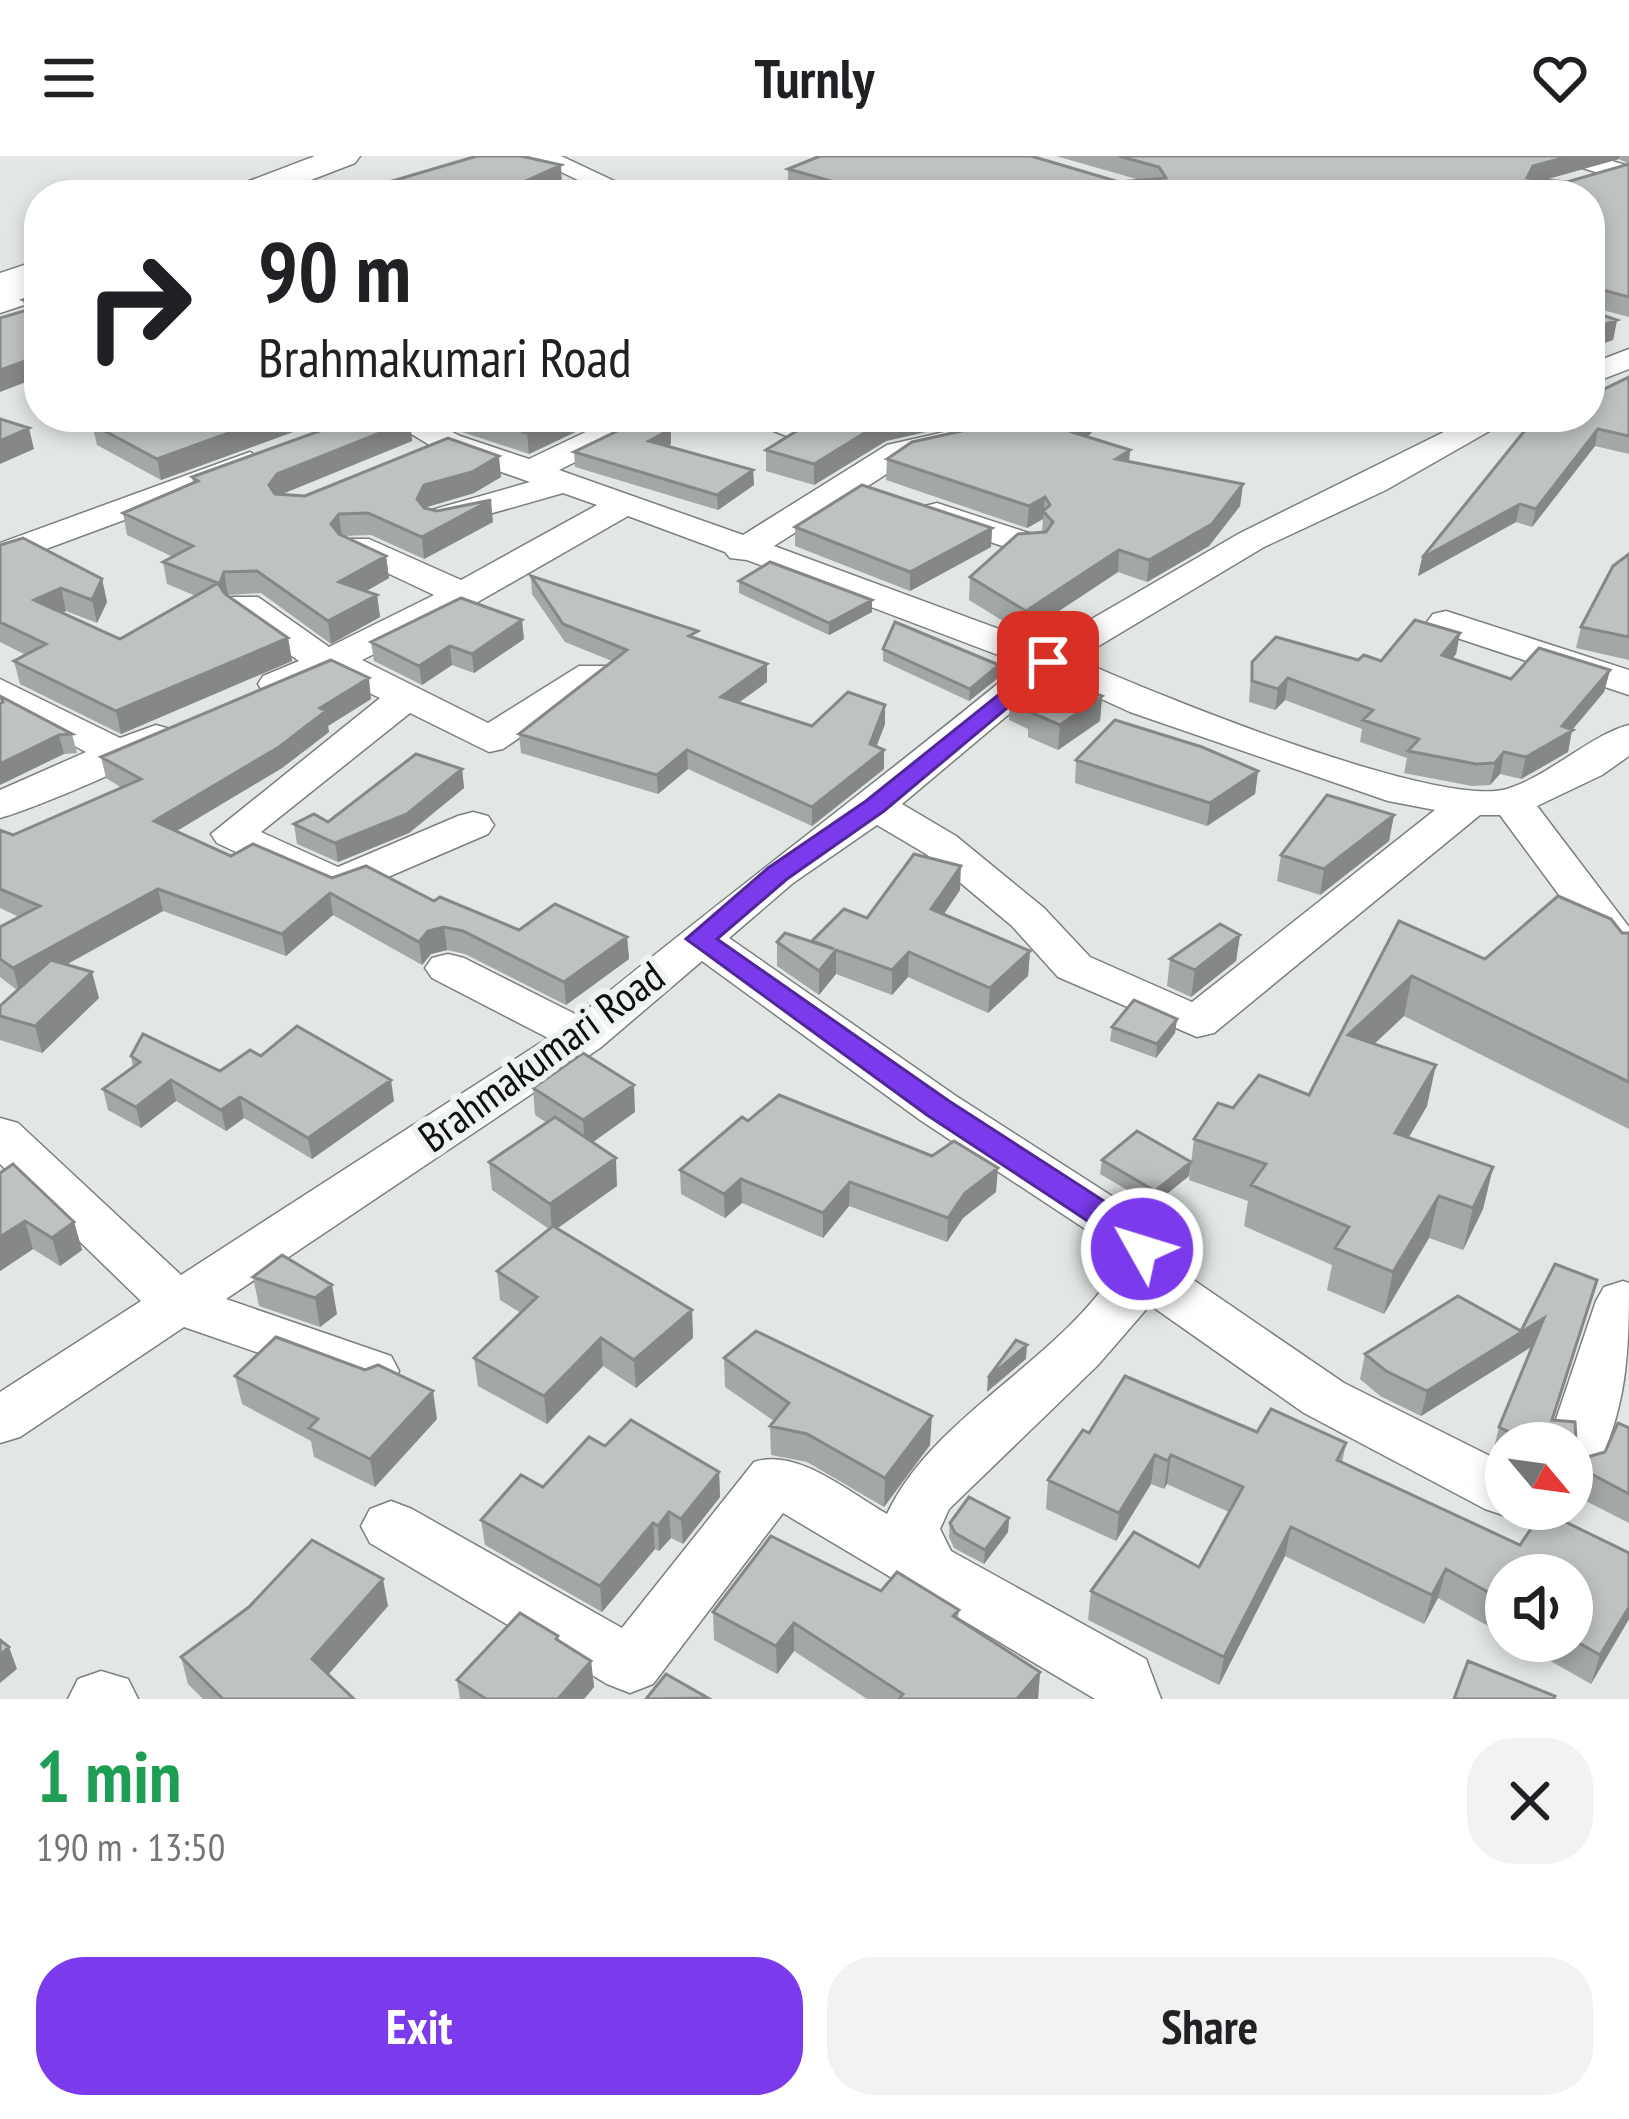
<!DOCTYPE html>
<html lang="en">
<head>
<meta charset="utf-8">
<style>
  body { margin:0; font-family:"PT Sans Narrow",sans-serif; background:#f2f2f2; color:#202124; height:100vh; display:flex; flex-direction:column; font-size:45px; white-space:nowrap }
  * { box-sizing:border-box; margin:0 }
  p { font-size:39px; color:#757577 }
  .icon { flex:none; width:66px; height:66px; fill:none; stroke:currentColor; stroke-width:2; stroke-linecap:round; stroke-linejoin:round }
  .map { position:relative; height:1543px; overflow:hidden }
  .details { display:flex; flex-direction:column; background:#fff; flex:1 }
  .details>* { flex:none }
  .banner { position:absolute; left:24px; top:24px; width:1581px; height:252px; border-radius:48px; box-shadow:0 6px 18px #0003; background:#fff; color:#202124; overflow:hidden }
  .needle { width:78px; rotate:119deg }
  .buttons { position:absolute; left:1485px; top:1266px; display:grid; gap:24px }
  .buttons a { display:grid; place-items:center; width:108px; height:108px; border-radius:50%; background:#fff; box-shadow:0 6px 18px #0003; font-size:60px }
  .pin { position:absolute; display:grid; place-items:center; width:102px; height:102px; color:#fff; margin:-51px; border-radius:24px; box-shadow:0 6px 18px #0006 }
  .me { position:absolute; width:132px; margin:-66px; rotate:309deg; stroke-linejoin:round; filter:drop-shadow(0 0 9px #0008) }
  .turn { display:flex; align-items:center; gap:42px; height:252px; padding:0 36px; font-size:54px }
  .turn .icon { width:156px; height:156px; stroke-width:2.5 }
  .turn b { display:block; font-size:84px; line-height:102px }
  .round { display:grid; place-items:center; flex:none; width:126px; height:126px; border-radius:48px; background:#f2f2f2 }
  .headline { display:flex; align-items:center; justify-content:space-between; height:204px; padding:0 36px }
  h1 { font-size:72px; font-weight:700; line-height:90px; color:#1e9e55 }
  .button { display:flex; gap:24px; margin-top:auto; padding:24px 36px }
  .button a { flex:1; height:138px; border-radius:48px; background:#7c3aed; color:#fff; font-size:48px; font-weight:700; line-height:138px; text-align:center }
  .button a+a { background:#f2f2f2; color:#202124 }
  header { display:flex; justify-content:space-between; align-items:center; height:156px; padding:0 36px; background:#fff; font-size:54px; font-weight:700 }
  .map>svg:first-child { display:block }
</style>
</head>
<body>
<header><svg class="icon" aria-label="menu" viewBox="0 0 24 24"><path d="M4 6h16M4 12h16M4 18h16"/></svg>Turnly<svg class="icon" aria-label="heart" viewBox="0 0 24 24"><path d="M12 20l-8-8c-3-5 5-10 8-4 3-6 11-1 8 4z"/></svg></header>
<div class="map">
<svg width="1629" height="1543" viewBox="0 0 1629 1543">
  <rect width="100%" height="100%" fill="#e2e7e4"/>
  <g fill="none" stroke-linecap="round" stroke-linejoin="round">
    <g stroke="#7b7f7d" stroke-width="3">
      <path id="minor" d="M528,0H561L644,39H609Z
        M1556,0H1595L1629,10V26L1559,5Z
        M39,104V122L0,135V117Z
        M1629,193V213L1590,228V208Z
        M383,261H423L460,280L529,303L617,261H658L653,268L559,314L743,379L887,289L958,273L975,261H1012L980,287L910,303L774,390L1045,490L1240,377L1474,261H1514L1386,334L1264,391L1077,503C1152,537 1436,653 1507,633C1549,620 1592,578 1629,569V600L1602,619L1537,650L1629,771V816L1613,812L1500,659H1480L1214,877L1197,881L1058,821L1012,770L926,698L877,669L793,727L729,782L956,940L1146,1062L1170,1108L1344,1227L1506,1308V1353H1527L1506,1360L1485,1353L1304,1257L1150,1149L1098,1209L949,1353L940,1373L951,1395L1146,1503L1161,1543H1095L783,1357L653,1528L630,1537L607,1528L370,1387L361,1370L370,1353L391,1345L412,1353L622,1472L754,1306C798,1292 848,1336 887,1358C932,1261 1056,1207 1115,1115V1099L1108,1088L920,964L702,805L600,892L226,1143L391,1200L399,1215L391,1230L371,1236L184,1171L20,1281L0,1287V1236L141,1145L0,1008V962L18,967L181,1119L548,882L432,822L425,812L432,802L448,798L464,802L579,860C725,740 876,628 1022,508L747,404L730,402L725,396L628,360L476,447L362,504L488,567L579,510H607L612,518L503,593L489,596L410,557L261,676L338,711L458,660L473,656L488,660L494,669L488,678L353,736L337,740L321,736L217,687L211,678L380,542L331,519L291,536H263L258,528L263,520L299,505L232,457L227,449L232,441H258L329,491L434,439L345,397L339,390L345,383H369L461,424L597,349L563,337L440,372L428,369L423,362L428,355L530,326L438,294ZM1053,521L1130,556L1388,645L1435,654L1192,846L1090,801L1044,752L956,680L902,648Z
        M751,261H794L815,275L799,285L756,268Z
        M250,296L266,306L262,313L0,410V387Z
        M937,347L1041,381L1047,388L1041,395L1029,399L925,364L920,357L925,350Z
        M1446,455L1629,514V539L1433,474L1427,466L1433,458Z
        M0,523L120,582L156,569L170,573L176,581C164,599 28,655 0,662V634L86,596L0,551Z
        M1623,1125L1629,1127C1629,1197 1627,1255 1593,1319L1572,1326V1287H1548L1596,1145L1604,1131Z
        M101,1515L128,1523L138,1543H68L78,1523Z"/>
    </g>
    <g stroke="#7b7f7d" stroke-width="3">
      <path id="major" d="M315,0H360L355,7L272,39H227L231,32Z
        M39,120V144L0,157V133Z"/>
    </g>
    <use href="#minor" fill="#fff" fill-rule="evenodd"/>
    <use href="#major" fill="#fff" fill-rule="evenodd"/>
  </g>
  <path fill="#a3a7a5" d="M1056,0H1629V8L1619,3L1544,24L1567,26L1629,8V161L1591,151L1590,155L1617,164L1613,184L1590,192V39H817L788,31V13L1119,26L1140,24Z
    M39,138V221L23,144Z
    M1629,221V298L1595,290L1532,371L1516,366L1418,420L1422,402Z
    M334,261L161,324L97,289L92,268Z
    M432,261H607L529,298L462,276Z
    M801,261H968L956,269L886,285L814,329L766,315V294L809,267Z
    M995,261H1108L1087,281L1130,294L1129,306L1243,328L1240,350L1209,390L1147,426L1118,416L1024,478L969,444L970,421L1042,376L1043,363L1027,372L886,324L887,303L984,270Z
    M410,265L412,285L281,338L305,340L501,321L474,337L427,351L426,352L493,366L424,403L371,379L343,380L386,400L389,422L366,435L377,439L380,461L331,488L261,437L228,439L288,482L292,505L121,578L20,528L14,505L26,499L0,486V389L102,423L107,446L97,467L66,455L61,457L120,483L196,440L167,428L163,406L173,401L127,379L123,357L193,327L192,321Z
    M671,273V288L668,290L753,314L754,329L718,354L575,311L574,296Z
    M795,371L992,372L991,391L910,435L795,390Z
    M1629,398V504L1576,492L1581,471Z
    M531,420L698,484L767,526L739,546L812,570L885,549V568L876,591L884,613L812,670L688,613L658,638L521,597L519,578L612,505L565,486L532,438Z
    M739,425L872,444V456L829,479L739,437Z
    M1460,477L1456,498L1453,502L1511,523L1610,514L1604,536L1572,574L1568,596L1521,623L1500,618L1490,629L1472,630L1404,617L1407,602L1360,586L1362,573L1285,544L1275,554L1249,546L1252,506L1381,505Z
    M524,483L474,517L452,509L422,529L374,505L371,486Z
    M883,493L999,509L998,522L969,545L883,505Z
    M1010,539L1102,540L1100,565L1058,594L1028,581V573L1009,564Z
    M0,540L72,578L77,597L64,598L2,546Z
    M371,543L328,570L329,576L282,612L177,675L231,700L434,745L519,774L627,781L629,803L566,849L465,798L447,794L431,798L422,809L333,759L286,800L163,755L66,808L99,842L42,897L0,884V850L17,834L0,821V771L19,761L0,752V674L13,679L122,632L106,622L101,601Z
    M1076,604L1258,615L1255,638L1207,670L1075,627Z
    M462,613L464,632L409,677L338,706L297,688L294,668L328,666Z
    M1394,659L1389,685L1320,739L1277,725L1281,699Z
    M960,734L944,758L1030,795L1028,820L988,857L908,821L892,839L836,818L819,839L777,810V786H812L867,762Z
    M1399,765L1485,803L1622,777H1629V973L1404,860L1374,888L1427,950L1408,982L1493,1011L1483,1053L1463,1094L1429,1082L1384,1158L1327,1134L1332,1109L1244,1070L1248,1045L1189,1024L1194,983L1233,952L1309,939Z
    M1240,779L1236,805L1191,841L1167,830L1170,803Z
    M1177,863L1175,877L1156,902L1110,885L1112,871Z
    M131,900L220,915L261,900L394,945L312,1003L244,962L226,975L176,945L141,972L108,954L103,933L133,911Z
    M533,932L635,956L592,986L617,1030L558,1072L692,1154L693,1182L636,1232L603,1210L547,1268L478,1230L474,1202L521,1157L500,1144L497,1115L549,1073L492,1034L489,1006L547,967L535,959Z
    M748,965L996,1036L963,1062L947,1086L849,1050L823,1082L742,1047L725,1062L681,1038L680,1014Z
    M1102,1004L1191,1006L1189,1020L1153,1049L1100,1018Z
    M0,1017L74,1066L82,1094L60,1110L33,1093L0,1115Z
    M282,1099L337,1158L320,1171L259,1150L253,1121Z
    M1555,1108L1597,1124L1552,1264L1575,1266L1577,1304L1605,1296L1618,1267L1629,1272V1367L1572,1338V1287H1506V1303L1493,1296L1499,1271L1533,1190L1421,1260L1380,1240L1360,1223L1365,1198L1458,1140L1521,1175Z
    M724,1202L930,1289L884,1351L807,1306L771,1299L770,1270L774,1265L725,1231Z
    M365,1214L437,1263L375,1331L314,1301L311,1285L242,1248L235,1220Z
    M1257,1276L1346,1287L1342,1307L1520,1389L1629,1397V1463L1591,1528L1515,1485H1572V1419H1506V1480L1438,1442L1424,1468L1285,1400L1219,1529L1088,1464L1091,1435L1199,1411L1229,1356L1167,1328L1164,1333L1151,1328L1116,1385L1046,1353L1048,1324L1089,1277Z
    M605,1290L719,1316L720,1341L683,1388L671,1382L659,1395L655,1393L602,1456L485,1389L481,1364L543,1331Z
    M1009,1362L1008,1376L984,1408L954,1392L949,1381L950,1367Z
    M881,1435L959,1454L958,1463L1040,1516L1038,1543H867L794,1495L777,1518L714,1484L713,1456Z
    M388,1450L328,1519L354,1543H203L188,1528L181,1501Z
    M558,1480L559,1485L591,1505L594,1531L584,1543H460L457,1524Z"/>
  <path fill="#858886" d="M1570,0H1619V3L1530,28L1527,22L1533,10Z
    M561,9L562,27L536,39H495Z
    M1617,164L1613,184L1590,192V174Z
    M39,200V221L0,236V214Z
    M273,261H334L161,324L157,303Z
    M562,261H607L529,298L527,277Z
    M900,261H968L956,269L886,285L814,329V308L886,264Z
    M1088,261H1108L1070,297L1072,276Z
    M410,265L412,285L280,339L272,350L269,329L277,318Z
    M29,272L34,293L0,308V285Z
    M671,273V288L650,299L649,285Z
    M1598,273L1595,290L1532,371L1536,353Z
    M1130,294L1128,315L1116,303Z
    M499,300L501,321L474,337L427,351L419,365L417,343L424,329Z
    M753,314L754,329L718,354L717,339Z
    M1243,328L1240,350L1209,390L1147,426L1149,404Z
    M1045,341L1043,363L1027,372L1029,350Z
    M491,344L493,366L424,403L422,381Z
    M1520,348L1516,366L1418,420L1422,402Z
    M339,358L342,380L334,390L331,368Z
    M992,372L991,391L910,435V416Z
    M1119,394L1118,416L1024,478L1026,455Z
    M386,400L389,422L342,449L339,426Z
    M224,416L228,439L223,451L219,429Z
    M102,423L107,446L97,467L92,444Z
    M61,432L66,455L39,467L34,444Z
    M377,439L380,461L331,488L328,465Z
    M872,444V456L829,479V467Z
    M522,464L524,483L474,517L472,498Z
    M1460,477L1456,498L1438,520L1442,499Z
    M288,482L292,505L121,578L116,555Z
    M450,490L452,509L422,529L419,510Z
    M767,508V526L722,559L721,541Z
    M999,509L998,522L969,545L970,533Z
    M1610,514L1604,536L1572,574L1568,596L1521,623L1526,601L1562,570Z
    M369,522L371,543L328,570L329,576L282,612L158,686L154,665L320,552Z
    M1288,522L1285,544L1275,554L1278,533Z
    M1102,540L1100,565L1058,594L1060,569Z
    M885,549V568L871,605L884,594V613L812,670V651L870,588Z
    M59,579L64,598L0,629V608Z
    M687,594L688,613L658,638L657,619Z
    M1504,596L1500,618L1490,629L1495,607Z
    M462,613L464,632L409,677L338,706L335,687Z
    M1258,615L1255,638L1207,670L1210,647Z
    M1394,659L1389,685L1320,739L1324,713Z
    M961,710L960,734L931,777V753Z
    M158,733L163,755L19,835L13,812Z
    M330,737L333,759L286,800L282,778Z
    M444,771L447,794L431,798L422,809L419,786L428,775Z
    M1240,779L1236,805L1191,841L1195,814Z
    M627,781L629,803L566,849L564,826Z
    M836,794V818L819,839V815Z
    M1030,795L1028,820L988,857L990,832Z
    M909,796L908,821L892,839V814Z
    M92,816L99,842L42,897L35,870Z
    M1412,820L1404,860L1340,920L1348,879Z
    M1177,863L1175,877L1156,902L1157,888Z
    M1436,909L1427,950L1387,1019L1395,977Z
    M171,924L176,945L141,972L136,951Z
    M391,924L394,945L312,1003L308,982Z
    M634,929L635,956L585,992L583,964Z
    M240,941L244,962L226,975L221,954Z
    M616,1002L617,1030L552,1076L550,1048Z
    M1191,1006L1189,1020L1153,1049L1155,1035Z
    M1493,1011L1483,1053L1463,1094L1473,1052Z
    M998,1012L996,1036L963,1062L947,1086L948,1062L965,1037Z
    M741,1023L742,1047L725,1062L724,1038Z
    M850,1026L849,1050L823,1082V1057Z
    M1439,1040L1429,1082L1384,1158L1393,1116Z
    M25,1065L33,1093L0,1115V1081Z
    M74,1066L82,1094L60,1110L52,1082Z
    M332,1129L337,1158L320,1171L315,1142Z
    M692,1154L693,1182L636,1232L634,1204Z
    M1544,1162L1537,1187L1421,1260L1427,1235Z
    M601,1182L603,1210L547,1268L544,1240Z
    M1027,1189L1026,1203L987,1236L988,1222Z
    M433,1235L437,1263L375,1331L370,1303Z
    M932,1260L930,1289L884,1351L885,1322Z
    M1155,1299L1151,1328L1116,1385L1119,1357Z
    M1171,1299L1167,1328L1164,1333L1168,1305Z
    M1582,1313L1574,1338H1572L1576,1314Z
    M719,1316L720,1341L683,1388L681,1363Z
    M669,1356L671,1382L659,1395L658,1370Z
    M1009,1362L1008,1376L984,1408L985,1394Z
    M653,1367L655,1393L602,1456L600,1430Z
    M1291,1371L1285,1400L1219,1529L1224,1501Z
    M1446,1413L1438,1442L1424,1468L1432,1439Z
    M383,1423L388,1450L318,1530L312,1503Z
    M1629,1451V1463L1591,1528L1600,1499Z
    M794,1467V1495L777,1518L776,1490Z
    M9,1491L17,1513L0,1527V1499Z
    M591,1505L594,1531L584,1543H558Z
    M1040,1516L1038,1543H1017Z"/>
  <path fill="#bec2c0" stroke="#858886" stroke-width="3" d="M477,0H521L561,9L495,39H345Z
    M820,0H1031L1119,26L1166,22L1159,11L1119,0H1570L1533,10L1527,22L1567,26L1629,8V141L1591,131L1590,155L1617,164L1590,174V39H856L853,38L863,34L788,13Z
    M39,138V200L0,214V162L38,151L23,144Z
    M1629,221V280L1598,273L1536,353L1520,348L1422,402L1526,273L1550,261H1590V240Z
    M107,261H273L157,303L92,268Z
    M358,261H403L410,265L277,318L269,329L275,338L305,340L448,282L499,300L472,316L424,329L417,343L424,352L437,355L491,344L422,381L368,357L339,358L331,368L339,378L386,400L339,426L377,439L328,465L257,415L224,416L219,429L225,438L288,482L116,555L14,505L46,488L0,466V389L23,382L102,423L92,444L61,432L34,444L120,483L218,427L163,406L193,390L123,357L198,325L192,321Z
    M477,261H562L527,277Z
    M819,261H900L886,264L814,308L766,294Z
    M995,261H1088L1072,276L1130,294L1116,303L1243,328L1212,368L1149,404L1119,394L1026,455L970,421L1018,378L1046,376L1053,366L1043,355L1050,349L1045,341L1029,350L887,303L912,286L984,270Z
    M0,263L29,272L0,285Z
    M642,263L671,273L649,285L753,314L717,339L574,296Z
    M862,329L992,372L910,416L795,371Z
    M1629,398V481L1581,471L1613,410Z
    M770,406L872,444L829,467L739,425Z
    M531,420L698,475L689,480L767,508L721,541L812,570L848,536L885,549L870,588L884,594L812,651L687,594L657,619L519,578L627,494L563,468Z
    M461,442L522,464L472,498L450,490L419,510L371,486Z
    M1415,464L1460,477L1442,499L1511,523L1539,492L1610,514L1562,570L1573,574L1526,601L1504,596L1495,607L1476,608L1408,595L1419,583L1363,564L1373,554L1288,522L1278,533L1252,525V506L1276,481L1358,504L1364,499L1381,505Z
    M895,466L999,509L970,533L883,493Z
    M331,504L369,522L320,552L326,555L279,591L154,665L231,700L253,688L332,722L366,710L434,745L440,741L519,774L555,748L627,781L564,826L463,775L444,771L428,775L419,786L330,737L282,778L158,733L13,812L0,803V771L40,750L0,733V674L13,679L141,623L101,601Z
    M1040,514L1102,540L1060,569L1030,556L1032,549L1010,539Z
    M0,540L72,578L59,579L0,608V547L3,546Z
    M1115,564L1202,591L1258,615L1210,647L1076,604Z
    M416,598L462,613L407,658L335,687L294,668L314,658L328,666Z
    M1327,639L1394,659L1324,713L1281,699Z
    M914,698L961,710L931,753L1030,795L990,832L909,796L892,814L836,794L819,815L777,786L785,777L834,793L812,785L844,753L867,762Z
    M1558,740L1611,763L1622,777H1629V926L1412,820L1348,879L1436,909L1395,977L1493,1011L1473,1052L1439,1040L1393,1116L1335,1092L1349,1071L1251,1029L1266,1008L1194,983L1218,947L1233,952L1259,919L1309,939L1399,765L1485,803Z
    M1220,768L1240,779L1195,814L1170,803Z
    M51,804L92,816L35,870L0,860V850Z
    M1134,844L1177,863L1157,888L1112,871Z
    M297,870L391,924L308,982L240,941L221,954L171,924L136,951L103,933L140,906L131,900L143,878L220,915L250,894L261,900Z
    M583,897L634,929L583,964L533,932Z
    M779,939L932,1000L954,985L998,1012L965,1037L948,1062L850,1026L823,1057L741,1023L724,1038L680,1014L742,961L748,965Z
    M555,961L616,1002L550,1048L489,1006Z
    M1137,975L1191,1006L1155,1035L1102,1004Z
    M13,1008L74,1066L52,1082L25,1065L0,1081V1017Z
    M553,1070L692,1154L634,1204L601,1182L544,1240L474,1202L537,1141L497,1115Z
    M282,1099L332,1129L315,1142L253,1121Z
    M1555,1108L1597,1124L1552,1264L1575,1266L1577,1304L1605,1296L1618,1267L1629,1272V1338L1582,1313L1576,1314L1575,1323H1572V1287H1516L1515,1279L1499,1271L1544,1162L1427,1235L1386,1215L1365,1198L1458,1140L1521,1175Z
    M756,1175L932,1260L885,1322L807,1278L770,1270L789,1247L724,1202Z
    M276,1181L365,1214L378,1209L433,1235L370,1303L309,1272L318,1263L235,1220Z
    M1016,1184L1027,1189L988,1222Z
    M1125,1220L1257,1276L1271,1253L1346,1287L1337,1304L1520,1389L1543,1355L1629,1397V1451L1600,1499L1572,1483V1419H1506V1446L1446,1413L1432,1439L1291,1371L1224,1501L1091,1435L1134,1376L1199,1411L1243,1331L1171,1299L1168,1305L1155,1299L1119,1357L1048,1324L1083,1274L1089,1277Z
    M631,1264L719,1316L681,1363L669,1356L658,1370L653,1367L600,1430L481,1364L521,1319L543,1331L589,1281L605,1290Z
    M969,1341L1009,1362L985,1394L955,1377L950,1367Z
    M771,1380L881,1435L897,1416L959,1454L953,1460L1040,1516L1017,1543H899L903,1538L794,1467L776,1490L713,1456Z
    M312,1384L383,1423L312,1503L354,1543H223L181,1501L249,1451Z
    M520,1457L558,1480L556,1483L591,1505L558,1543H486L457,1524Z
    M0,1484L9,1491L0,1499Z
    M1468,1505L1555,1540L1554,1543H1454Z
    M666,1518L708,1542L646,1543Z"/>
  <path fill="#7c3aed" stroke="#51269a" stroke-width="3" d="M1048,499L1057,501V510L884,655L787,723L717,783L949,945L1138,1067L1158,1093L1153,1101C1133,1107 1127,1098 1115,1083L927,959L686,783L768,712L866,645Z"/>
  <g text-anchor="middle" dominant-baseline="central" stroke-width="12" stroke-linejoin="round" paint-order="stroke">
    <g font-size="42" fill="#0e0f0e" stroke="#eff4f1">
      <text transform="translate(541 900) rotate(-36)">Brahmakumari Road</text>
    </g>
  </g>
</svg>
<div class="buttons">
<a><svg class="needle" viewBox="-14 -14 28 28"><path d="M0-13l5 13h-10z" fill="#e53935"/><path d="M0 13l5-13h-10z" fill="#757577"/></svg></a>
<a><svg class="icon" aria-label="sound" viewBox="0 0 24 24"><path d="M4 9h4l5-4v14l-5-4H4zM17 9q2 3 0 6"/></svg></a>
</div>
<div class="pin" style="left:1048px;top:506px;background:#d93025"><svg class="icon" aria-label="arrive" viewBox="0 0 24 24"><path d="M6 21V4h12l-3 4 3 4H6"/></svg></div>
<svg class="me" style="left:1142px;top:1093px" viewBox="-20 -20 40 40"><circle r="17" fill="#7c3aed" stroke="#fff" stroke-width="3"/><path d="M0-11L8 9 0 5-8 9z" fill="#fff"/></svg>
<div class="banner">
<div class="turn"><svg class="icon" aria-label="right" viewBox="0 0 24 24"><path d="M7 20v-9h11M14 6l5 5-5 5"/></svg><div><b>90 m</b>Brahmakumari Road</div></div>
</div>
</div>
<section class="details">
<div class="headline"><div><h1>1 min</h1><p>190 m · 13:50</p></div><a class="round"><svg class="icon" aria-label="close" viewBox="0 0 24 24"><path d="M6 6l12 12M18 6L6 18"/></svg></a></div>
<div class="button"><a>Exit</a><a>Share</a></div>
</section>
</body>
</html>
